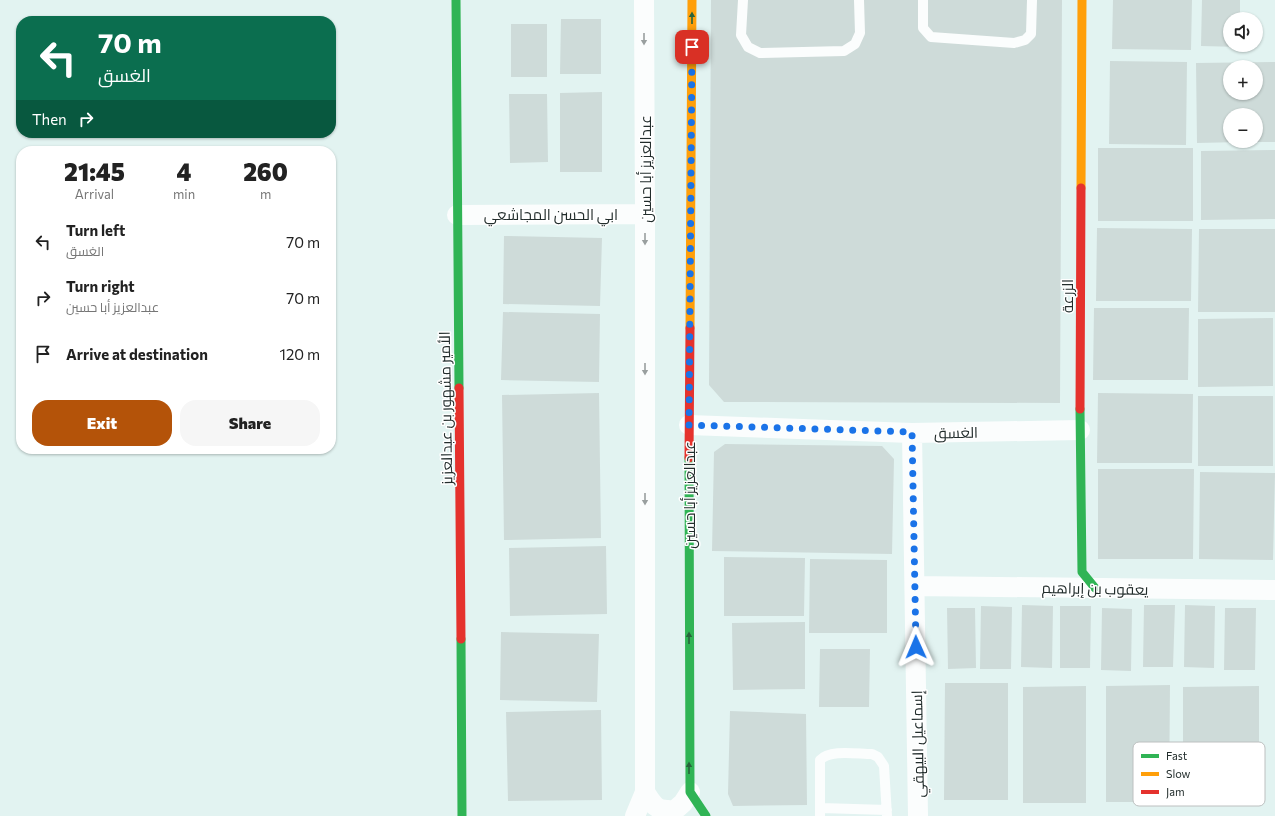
<!DOCTYPE html>
<html lang="en">
<head>
<meta charset="utf-8">
<style>
  body { margin:0; font-family:Commissioner,Cairo,sans-serif; background:#f6f6f6; color:#222; height:100vh; display:flex; flex-direction:column; font-size:15px; white-space:nowrap }
  * { box-sizing:border-box; margin:0 }
  p { font-size:13px; color:#767676 }
  .icon { flex:none; width:22px; height:22px; fill:none; stroke:currentColor; stroke-width:2; stroke-linecap:round; stroke-linejoin:round }
  .map { position:relative; flex:1; overflow:hidden }
  .panel { position:absolute; left:16px; top:146px; width:320px; height:308px; display:flex; flex-direction:column; background:#fff; border-radius:16px; box-shadow:0 1px 3px #0004 }
  .panel>* { flex:none }
  .hud { position:absolute; left:16px; top:16px; width:320px; height:122px; border-radius:16px; box-shadow:0 1px 3px #0004; background:#0b6e4f; color:#fff; overflow:hidden }
  .fabs { position:absolute; left:1223px; top:12px; display:grid; gap:8px }
  .fabs a { display:grid; place-items:center; width:40px; height:40px; border-radius:50%; background:#fff; box-shadow:0 1px 3px #0004; font-size:20px }
  .pin { position:absolute; display:grid; place-items:center; width:34px; height:34px; color:#fff; margin:-17px; border-radius:8px; box-shadow:0 2px 6px #0006 }
  .me { position:absolute; width:44px; margin:-22px; rotate:359deg; stroke-linejoin:round; filter:drop-shadow(0 0 3px #0008) }
  .turn { display:flex; align-items:center; gap:14px; height:84px; padding:0 16px; font-size:18px }
  .turn .icon { width:52px; height:52px; stroke-width:2.5 }
  .turn b { display:block; font-size:28px; line-height:34px }
  .then { display:flex; align-items:center; height:38px; padding:0 16px; background:#0003; gap:8px; font-size:15px }
  .eta { display:flex; justify-content:space-evenly; align-items:center; height:68px; text-align:center }
  .eta b { font-size:24px; font-weight:800; line-height:28px }
  .action { display:flex; gap:8px; margin-top:auto; padding:8px 16px }
  .action a { flex:1; height:46px; border-radius:16px; background:#b45309; color:#fff; font-size:16px; font-weight:800; line-height:46px; text-align:center }
  .action a+a { background:#f6f6f6; color:#222 }
  ul { padding:0; list-style:none }
  li { display:flex; align-items:center; gap:12px; height:56px; padding:0 16px }
  li div { flex:1 }
  li b { display:block; font-size:15px }
  li em { font-style:normal }
  .map>svg:first-child { display:block }
</style>
</head>
<body>
<div class="map">
<svg width="1275" height="816" viewBox="0 0 1275 816">
  <rect width="100%" height="100%" fill="#e2f3f1"/>
  <path fill="#cedbd9" fill-rule="evenodd" d="M711,0H1062L1060,403L724,402L709,385Z
    M1113,0H1192L1191,50L1112,49Z
    M1202,0H1240V19H1230V45H1240V47L1201,46Z
    M561,19H601V74H560Z
    M511,24H547V77H511Z
    M1110,61L1187,62L1186,145L1109,144Z
    M1275,62V142H1256V115H1230V141H1241V142L1197,143L1196,63ZM1230,67H1256V93H1230Z
    M602,92V172H560V93Z
    M509,94H547L548,162L510,163Z
    M1098,148H1193V221H1098Z
    M1275,150V219L1201,220V151Z
    M1097,228L1192,229L1191,301H1096Z
    M1199,229H1275V312H1198Z
    M504,236L602,238L600,306L503,304Z
    M1094,308H1189L1188,380H1093Z
    M503,312L600,314L599,382L501,380Z
    M1273,318V386L1198,387V319Z
    M599,393L601,538L504,540L502,395Z
    M1098,393L1193,394L1192,463H1097Z
    M1198,396H1273V466H1198Z
    M725,444L882,446L894,459L892,554L712,551L714,452Z
    M1098,469H1194L1193,559H1098Z
    M1200,472L1275,473L1273,560L1199,559Z
    M606,546L607,614L510,616L509,548Z
    M724,557L805,558L804,616H724Z
    M810,559L887,560V633H809Z
    M1022,605L1053,606L1052,668L1021,667Z
    M1144,605H1175L1173,667H1143Z
    M1185,605L1215,606L1214,668L1184,667Z
    M981,606L1012,607L1011,669H980Z
    M1060,606H1091L1090,668H1060Z
    M947,608H975L976,668L948,669Z
    M1102,608L1132,609L1131,671L1101,670Z
    M1225,608H1256L1255,670H1224Z
    M805,622V689L733,690L732,623Z
    M501,632L599,634L597,702L500,700Z
    M820,649H870L869,707H819Z
    M945,683H1008V800H944Z
    M1170,685L1169,802H1106V686Z
    M1086,686V803H1023V687Z
    M1259,686V803H1183V687Z
    M601,710L602,800L508,801L506,712Z
    M730,711L806,714L807,805L733,806L728,794Z"/>
  <g fill="none" stroke-linecap="round" stroke-linejoin="round">
    <path stroke="#fbfdfd" stroke-width="10" d="M743,0L741,35L748,47L760,53L844,51L855,44L860,33L859,0
      M923,0V28L931,37L1014,43L1025,40L1031,34L1032,0
      M821,808L887,810
      M820,816V760C830,749 857,754 872,754L878,757L884,766L887,816"/>
    <path stroke="#fbfdfd" stroke-width="20" d="M457,215L645,214
      M689,425L912,433L1080,430
      M912,433L918,816
      M915,586L1275,590
      M645,792C654,807 657,811 675,810L683,803L690,792
      M635,816L645,792V214L644,0"/>
    <path stroke="#30b455" stroke-width="9" d="M456,0L459,388
      M1080,409L1082,572L1095,588
      M689,458L690,792L706,816
      M461,639L462,816"/>
    <path stroke="#ff9f0a" stroke-width="9" d="M1081,188L1082,0
      M690,328L692,0"/>
    <path stroke="#e5322d" stroke-width="9" d="M459,388L461,639
      M1080,409L1081,188
      M689,458L690,328"/>
  </g>
  <defs><path id="oneway-solid" d="M-6-.8H1V-3.2L6.5 0L1 3.2V.8H-6Z"/></defs>
  <g fill="#28633c">
    <use href="#oneway-solid" transform="translate(692 18) rotate(-90)"/>
    <use href="#oneway-solid" transform="translate(689 638) rotate(-90)"/>
    <use href="#oneway-solid" transform="translate(689 768) rotate(-90)"/>
  </g>
  <g fill="#999f9f">
    <use href="#oneway-solid" transform="translate(644 39) rotate(90)"/>
    <use href="#oneway-solid" transform="translate(645 239) rotate(90)"/>
    <use href="#oneway-solid" transform="translate(645 369) rotate(90)"/>
    <use href="#oneway-solid" transform="translate(645 499) rotate(90)"/>
  </g>
  <g fill="none" stroke-linecap="round" stroke-linejoin="round">
    <path stroke="#1a73e8" stroke-width="7" stroke-dasharray="0 12.6" d="M692,47L689,425L912,432L916,647"/>
  </g>
  <g text-anchor="middle" dominant-baseline="central" stroke-width="3" stroke-linejoin="round" paint-order="stroke">
    <g font-size="15" fill="#222d2c" stroke="#fff">
      <text transform="translate(645 169) rotate(-90)">عبدالعزيز أبا حسين</text>
      <text x="551" y="214">ابي الحسن المجاشعي</text>
      <text transform="translate(1067 296) rotate(-90)">الزرعة</text>
      <text transform="translate(445 408) rotate(-91)">الأمير مشهور بن عبدالعزيز</text>
      <text transform="translate(956 432) rotate(-1)">الغسق</text>
      <text transform="translate(689 495) rotate(-90)">عبدالعزيز أبا حسين</text>
      <text transform="translate(1095 588) rotate(1)">يعقوب بن إبراهيم</text>
      <text transform="translate(917 744) rotate(-91)">إسماعيل البيهقي</text>
    </g>
  </g>
  <rect x="1133" y="742" width="132" height="64" rx="6" fill="#fff" stroke="#bdc0c0" stroke-width="1"/>
  <rect x="1141" y="754" width="18" height="4" fill="#30b455"/>
  <rect x="1141" y="772" width="18" height="4" fill="#ff9f0a"/>
  <rect x="1141" y="790" width="18" height="4" fill="#e5322d"/>
  <g font-size="11" fill="#222d2c">
    <text x="1166" y="760">Fast</text>
    <text x="1166" y="778">Slow</text>
    <text x="1166" y="796">Jam</text>
  </g>
</svg>
<div class="fabs">
<a><svg class="icon" aria-label="sound" viewBox="0 0 24 24"><path d="M4 9h4l5-4v14l-5-4H4zM17 9q2 3 0 6"/></svg></a>
<a>+</a>
<a>−</a>
</div>
<div class="pin" style="left:692px;top:47px;background:#d93025"><svg class="icon" aria-label="arrive" viewBox="0 0 24 24"><path d="M6 21V4h12l-3 4 3 4H6"/></svg></div>
<svg class="me" style="left:916px;top:647px" viewBox="-20 -20 40 40"><path d="M0-17L14 15 0 8-14 15z" fill="#1a73e8" stroke="#fff" stroke-width="4"/></svg>
<div class="hud">
<div class="turn"><svg class="icon" aria-label="left" viewBox="0 0 24 24"><path d="M17 20v-9H6M10 6l-5 5 5 5"/></svg><div><b>70 m</b>الغسق</div></div>
<div class="then">Then<svg class="icon" aria-label="right" viewBox="0 0 24 24"><path d="M7 20v-9h11M14 6l5 5-5 5"/></svg></div>
</div>
<section class="panel">
<div class="eta">
<div><b>21:45</b><p>Arrival</p></div>
<div><b>4</b><p>min</p></div>
<div><b>260</b><p>m</p></div>
</div>
<ul>
<li><svg class="icon" aria-label="left" viewBox="0 0 24 24"><path d="M17 20v-9H6M10 6l-5 5 5 5"/></svg><div><b>Turn left</b><p>الغسق</p></div><em>70 m</em></li>
<li><svg class="icon" aria-label="right" viewBox="0 0 24 24"><path d="M7 20v-9h11M14 6l5 5-5 5"/></svg><div><b>Turn right</b><p>عبدالعزيز أبا حسين</p></div><em>70 m</em></li>
<li><svg class="icon" aria-label="arrive" viewBox="0 0 24 24"><path d="M6 21V4h12l-3 4 3 4H6"/></svg><div><b>Arrive at destination</b></div><em>120 m</em></li>
</ul>
<div class="action"><a>Exit</a><a>Share</a></div>
</section>
</div>
</body>
</html>
